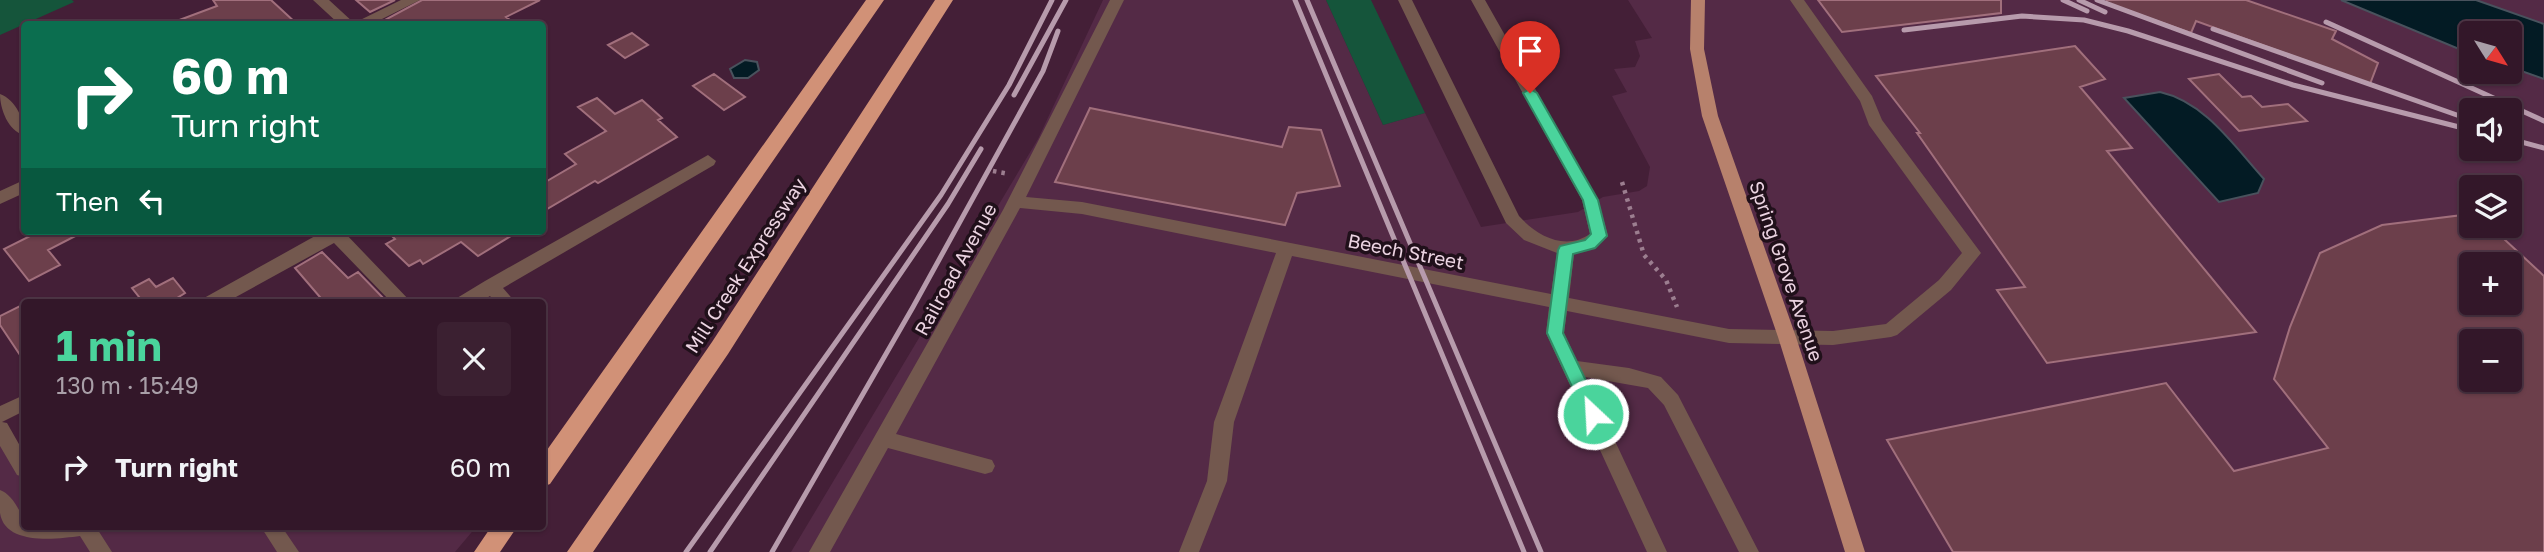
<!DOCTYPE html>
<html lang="en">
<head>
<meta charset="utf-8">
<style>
  body { margin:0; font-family:"Golos Text",sans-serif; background:#3b2031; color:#f1f3f6; height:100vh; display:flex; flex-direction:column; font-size:26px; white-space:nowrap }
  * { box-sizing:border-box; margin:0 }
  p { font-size:23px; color:#a99fa8 }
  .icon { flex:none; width:38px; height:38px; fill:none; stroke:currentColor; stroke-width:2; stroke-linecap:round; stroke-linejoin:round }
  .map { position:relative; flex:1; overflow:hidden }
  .details { position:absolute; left:21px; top:299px; width:525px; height:231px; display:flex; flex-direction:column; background:#331729; border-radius:7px; box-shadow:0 2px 5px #0004,0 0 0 2px #4e3646 }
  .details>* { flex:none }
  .hud { position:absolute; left:21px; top:21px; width:525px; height:214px; border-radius:7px; box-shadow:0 2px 5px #0004,0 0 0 2px #4e3646; background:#0b6e4f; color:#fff; overflow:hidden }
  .needle { width:46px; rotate:127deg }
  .buttons { position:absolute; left:2459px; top:21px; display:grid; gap:14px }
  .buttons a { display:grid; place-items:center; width:63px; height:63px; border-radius:7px; background:#331729; box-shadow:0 2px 5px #0004,0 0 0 2px #4e3646; font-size:35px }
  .pin { position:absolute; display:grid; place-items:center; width:60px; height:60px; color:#fff; margin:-72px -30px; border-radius:50% 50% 50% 0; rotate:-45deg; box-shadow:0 0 7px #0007 }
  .pin .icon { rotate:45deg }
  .me { position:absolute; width:77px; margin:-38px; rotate:335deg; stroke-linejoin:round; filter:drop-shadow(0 0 5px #0008) }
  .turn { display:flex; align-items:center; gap:24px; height:147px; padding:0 35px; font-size:32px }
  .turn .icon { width:91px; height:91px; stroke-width:2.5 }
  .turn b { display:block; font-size:49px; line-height:60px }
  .then { display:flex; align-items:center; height:66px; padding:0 35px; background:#0003; gap:14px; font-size:26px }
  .round { display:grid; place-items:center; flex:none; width:74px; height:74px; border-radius:7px; background:#3b2031 }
  .summary { display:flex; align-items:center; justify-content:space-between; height:119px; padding:0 35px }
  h1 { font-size:42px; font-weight:700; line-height:52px; color:#4ad49c }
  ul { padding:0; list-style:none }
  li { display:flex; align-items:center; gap:21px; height:98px; padding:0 35px }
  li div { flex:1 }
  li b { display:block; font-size:26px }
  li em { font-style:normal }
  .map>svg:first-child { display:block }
</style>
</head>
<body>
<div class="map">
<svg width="2544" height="552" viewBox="0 0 2544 552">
  <rect width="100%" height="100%" fill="#441f37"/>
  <path fill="#542a46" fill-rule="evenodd" d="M1103,0H1326L1383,125L1425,113L1481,227L1578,212L1603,197L1639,191L1647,186L1650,167L1612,96L1627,92L1614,69L1635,67L1640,56L1635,41L1652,38L1628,0H2544V552H791L1038,139ZM2471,33H2510V72H2471ZM2471,110H2510V149H2471ZM2471,187H2510V226H2471ZM2471,264H2510V303H2471ZM2471,341H2510V380H2471Z
    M0,428L24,465V527H476L455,552H0Z"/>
  <path fill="#15553b" d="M0,0H72L74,2L0,35Z
    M1326,0H1371L1425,113L1383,125Z"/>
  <path fill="#031b24" stroke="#49525d" stroke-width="2" d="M2341,0H2476L2544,24V79L2510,67V33H2471V54Z
    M745,60L757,62L759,70L748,78H734L730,69Z
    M2160,92C2205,102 2234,146 2264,179L2258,193L2219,202L2124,98Z"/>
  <path fill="#6c3f4b" stroke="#a16f7c" stroke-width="2" fill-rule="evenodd" d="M213,0H271L297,24H174V22L217,6Z
    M356,0H395L370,12Z
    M422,0H540L506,17L515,24H384L381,22Z
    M1818,0H2001V13L1842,32Z
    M2107,0H2246L2336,31L2332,39L2378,63L2370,84L2196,21L2191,33L2106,3Z
    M632,33L648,45L625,58L608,45Z
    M2075,46L2105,79L2080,87L2132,148L2107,151L2256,332L2047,363L1997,290L2025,287L1917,133H1920L1876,76Z
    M714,74L745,97L724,110L693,86Z
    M2219,74L2242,97L2251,96L2262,107L2288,104L2307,121L2239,131L2189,79Z
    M597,98L615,114L642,100L662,118L658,120L677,137L598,183L595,181L542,212V184L576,164L565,154L606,131L578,107Z
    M1090,108L1282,147L1289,127L1321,130L1340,186L1297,193L1285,225L1055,182Z
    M2471,214V226H2490L2544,276V552H1953L1887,440L2166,383L2234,471L2328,448L2274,379L2290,327L2320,253L2382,225ZM2471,264H2510V303H2471ZM2471,341H2510V380H2471Z
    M40,231H85L48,250L60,265L29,281L4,249Z
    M387,231H519L478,256L461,242L423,264L420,260L409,266L386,244L395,239Z
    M322,252L348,278L358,272L388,303H325L295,268Z
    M173,278L185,293L169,303H128L139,297L132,288L149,279L156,287Z
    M24,304V361L0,325V316Z"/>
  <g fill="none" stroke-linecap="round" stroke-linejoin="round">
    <path stroke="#9c7e90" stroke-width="4.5" stroke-dasharray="3.5 5" stroke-linecap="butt" d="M993,171L1009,174
      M1622,182L1644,255L1666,280L1677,307"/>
    <path fill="#73584e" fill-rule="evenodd" d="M313,0H329L354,23L401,0H420L372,24H339Z
      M1110,0H1124L1026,197L1082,202L1551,294L1557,253L1524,240L1506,223L1398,0H1412L1519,216C1537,236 1565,251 1590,234L1582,200L1471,0H1485L1598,200L1608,236L1595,248L1574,254L1569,298L1729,329L1833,331L1886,324L1939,280L1962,253L1869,125L1860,101L1790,0H1804L1872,96L1882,120L1981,253L1951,290L1897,335L1891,337L1833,345L1729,343L1567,311L1564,333L1577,361L1629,368L1661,377L1678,395L1759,552H1739L1664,405L1648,388L1585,377L1667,552H1647L1546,333L1549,307L1292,256L1234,422L1227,481L1199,552H1179L1207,481L1214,422L1276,253L1082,214L1020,208L896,434L992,460L995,466L992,472L985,474L888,448L830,552H809L1003,210Z
      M0,94C16,100 24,119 24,135C8,131 0,109 0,94Z
      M708,155L716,161L714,165L503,288L516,303H496L490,296L478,303H454L457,298L485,281Z
      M24,180V193L0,204V191Z
      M324,231H343L412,303H392L334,243L225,303H201L204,298Z
      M24,395V411L2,422L7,423L24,453V477L17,475L0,446V406Z
      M0,490C12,494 24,515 24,527H96L112,552H90L80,536C57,539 5,546 0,513C0,505 0,497 0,490Z
      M261,527H282L299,552H277Z"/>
    <path fill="#b7816c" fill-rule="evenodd" d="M1691,0H1705L1704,49L1718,116L1796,337L1865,552H1845L1778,337L1702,116L1690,49Z"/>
    <path fill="#d19177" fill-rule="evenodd" d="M866,0H884L550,484L542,487V457Z
      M935,0H953L728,354L593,552H567L712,342Z
      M491,527H517L500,552H474Z"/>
    <path stroke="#b79bac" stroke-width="5" d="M1295,0L1524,552
      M1307,0L1541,552
      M2063,0L2087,11
      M2079,0L2105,12
      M2097,0L2322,83
      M2326,22L2544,121
      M2213,29L2471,120
      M1904,30L2022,16L2084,20L2128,31L2293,85L2471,130
      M1014,95L1066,0
      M2510,139L2544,148
      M686,552L941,195L1009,85L1052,0
      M710,552L948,204L981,149
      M772,552L913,307L1043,71L1058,31"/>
  </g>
  <path fill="#4ad49c" stroke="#308a65" stroke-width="2" d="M1530,89L1537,93L1598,200L1607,236L1595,248L1573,254L1563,333L1602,414L1599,419H1587L1547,333L1558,250L1560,246L1585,240L1591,234L1583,200L1523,93Z"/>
  <g text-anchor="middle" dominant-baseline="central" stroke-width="7" stroke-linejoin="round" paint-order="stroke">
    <g font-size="19" fill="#ecd4e2" stroke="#20101a">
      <text transform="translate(1406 251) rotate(11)">Beech Street</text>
      <text transform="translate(745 265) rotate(-57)">Mill Creek Expressway</text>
      <text transform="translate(955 269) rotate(-61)">Railroad Avenue</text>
      <text transform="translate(1787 271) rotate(71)">Spring Grove Avenue</text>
    </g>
  </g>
</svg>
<div class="buttons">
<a><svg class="needle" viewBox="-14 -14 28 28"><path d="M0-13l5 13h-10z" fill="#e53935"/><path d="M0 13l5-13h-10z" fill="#a99fa8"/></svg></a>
<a><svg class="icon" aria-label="sound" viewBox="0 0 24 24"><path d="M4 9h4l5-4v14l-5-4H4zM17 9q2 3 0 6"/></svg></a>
<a><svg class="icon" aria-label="layers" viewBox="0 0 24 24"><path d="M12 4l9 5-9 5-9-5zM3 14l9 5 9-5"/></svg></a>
<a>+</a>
<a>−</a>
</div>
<div class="pin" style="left:1530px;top:93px;background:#d93025"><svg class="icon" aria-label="arrive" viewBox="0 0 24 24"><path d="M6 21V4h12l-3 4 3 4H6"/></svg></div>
<svg class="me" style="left:1593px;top:414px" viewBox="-20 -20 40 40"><circle r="17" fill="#4ad49c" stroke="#fff" stroke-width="3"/><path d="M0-11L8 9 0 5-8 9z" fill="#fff"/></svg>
<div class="hud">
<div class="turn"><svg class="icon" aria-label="right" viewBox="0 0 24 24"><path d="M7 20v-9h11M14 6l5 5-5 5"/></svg><div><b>60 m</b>Turn right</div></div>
<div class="then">Then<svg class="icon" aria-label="left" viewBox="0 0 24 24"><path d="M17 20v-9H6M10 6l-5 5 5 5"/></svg></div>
</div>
<section class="details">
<div class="summary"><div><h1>1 min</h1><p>130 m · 15:49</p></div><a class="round"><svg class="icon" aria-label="close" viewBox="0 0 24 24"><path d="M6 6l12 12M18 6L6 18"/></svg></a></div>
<ul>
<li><svg class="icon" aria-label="right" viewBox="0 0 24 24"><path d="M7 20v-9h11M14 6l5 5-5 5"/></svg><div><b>Turn right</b></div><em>60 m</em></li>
</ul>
</section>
</div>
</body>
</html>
